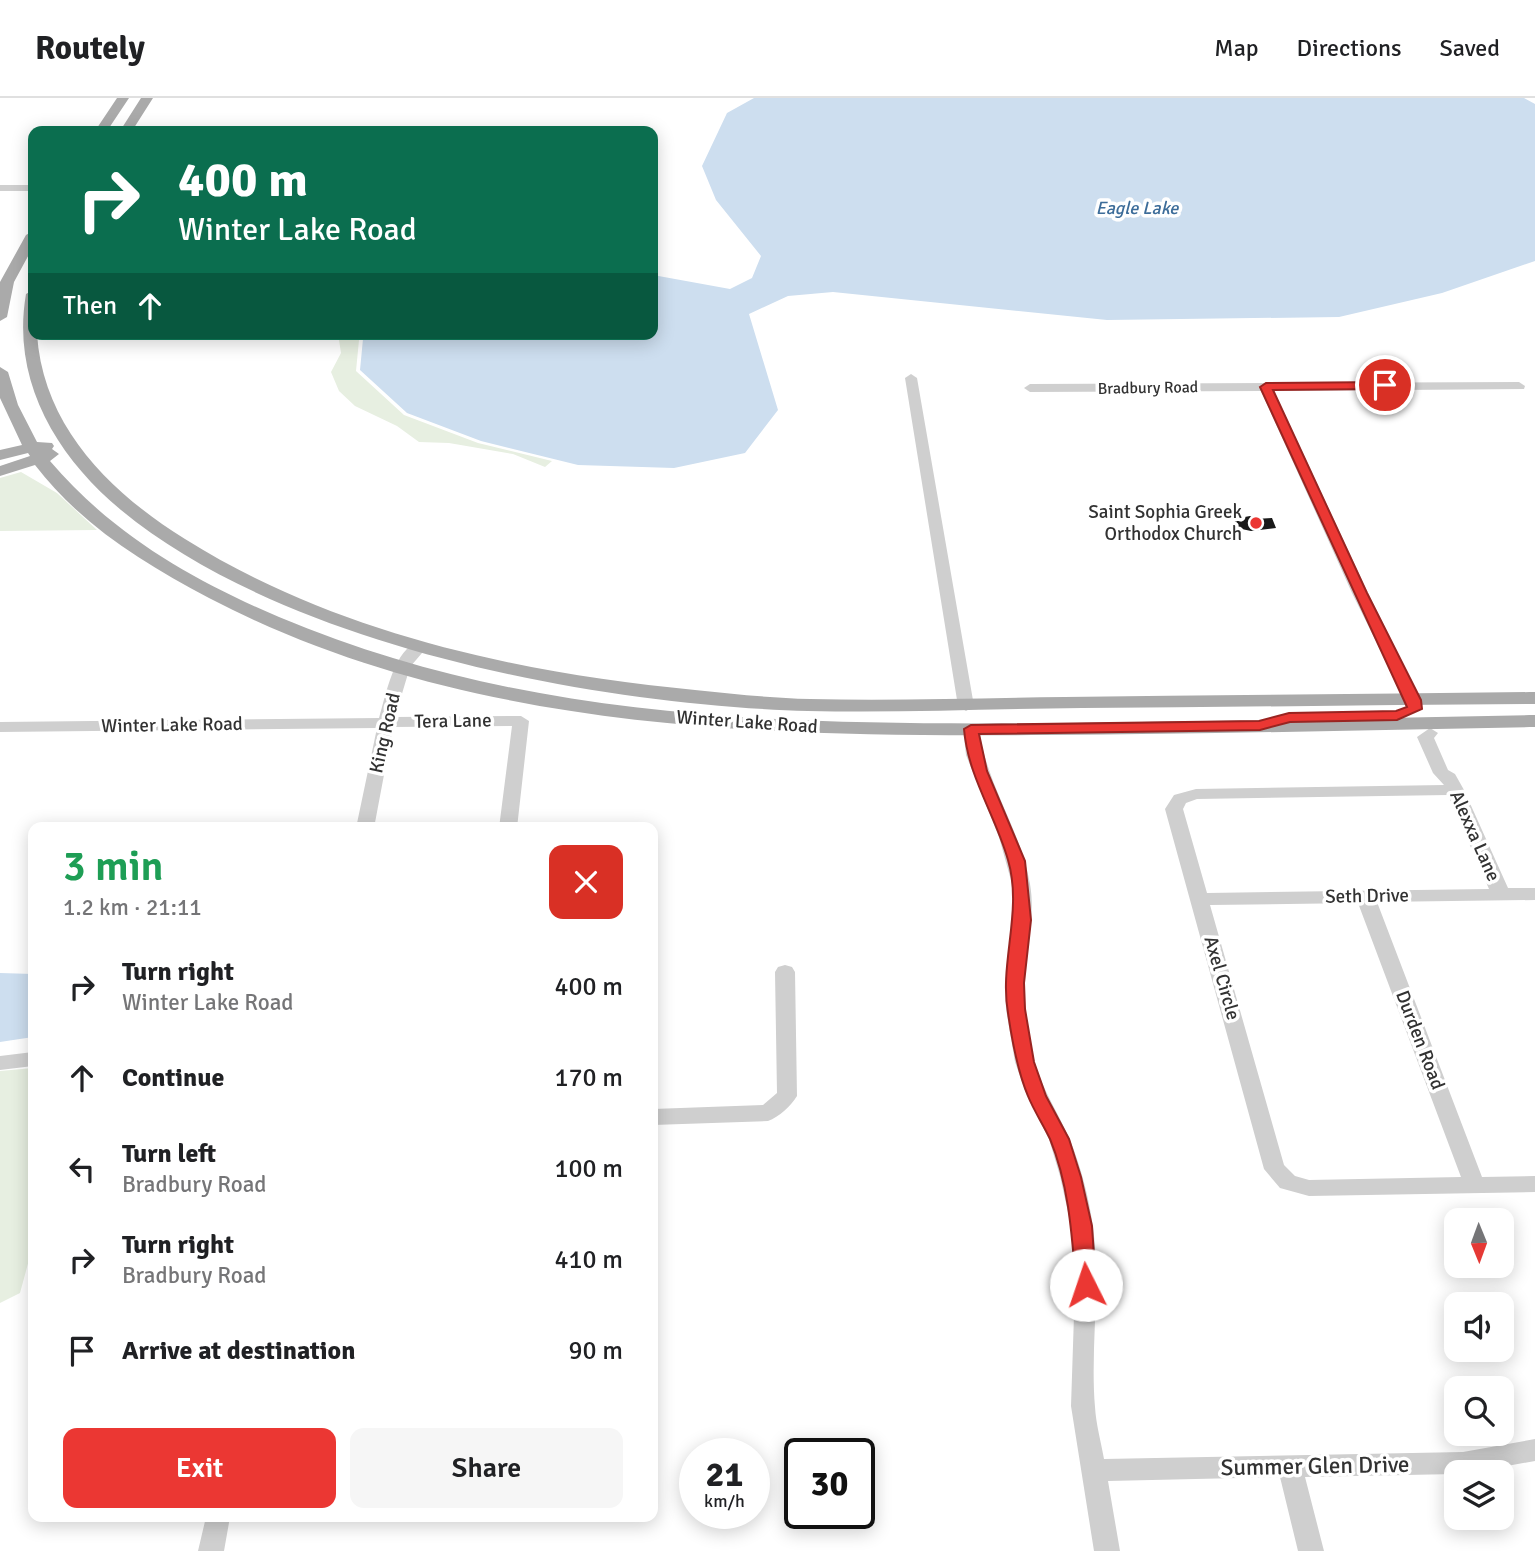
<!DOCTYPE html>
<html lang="en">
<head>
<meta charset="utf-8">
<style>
  body { margin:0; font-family:Signika,sans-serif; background:#f6f6f6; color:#202124; height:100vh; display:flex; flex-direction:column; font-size:26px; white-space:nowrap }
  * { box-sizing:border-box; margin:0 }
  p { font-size:23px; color:#757577 }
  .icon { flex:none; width:38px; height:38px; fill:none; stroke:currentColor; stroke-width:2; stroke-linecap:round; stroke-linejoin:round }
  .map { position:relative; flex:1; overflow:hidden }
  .sheet { position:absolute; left:28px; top:724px; width:630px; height:700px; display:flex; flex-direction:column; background:#fff; border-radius:14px; box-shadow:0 4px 18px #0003 }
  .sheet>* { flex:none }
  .top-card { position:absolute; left:28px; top:28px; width:630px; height:214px; border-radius:14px; box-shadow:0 4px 18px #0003; background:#0b6e4f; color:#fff; overflow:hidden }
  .needle { width:46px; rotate:179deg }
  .fabs { position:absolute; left:1444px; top:1110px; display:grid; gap:14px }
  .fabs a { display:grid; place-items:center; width:70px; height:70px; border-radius:14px; background:#fff; box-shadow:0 4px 18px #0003; font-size:35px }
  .speed { position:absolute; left:679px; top:1340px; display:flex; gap:14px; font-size:35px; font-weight:700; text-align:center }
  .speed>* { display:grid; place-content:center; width:91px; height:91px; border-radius:50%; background:#fff; box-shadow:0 4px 18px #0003; line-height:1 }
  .speed small { font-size:18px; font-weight:400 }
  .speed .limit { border:4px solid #111; border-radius:10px; background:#fff; color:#111 }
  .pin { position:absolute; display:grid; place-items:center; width:60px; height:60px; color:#fff; margin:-30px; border:4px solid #fff; border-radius:50%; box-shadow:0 2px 7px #0007 }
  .me { position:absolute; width:77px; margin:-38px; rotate:356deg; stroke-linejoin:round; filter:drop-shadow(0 0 5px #0008) }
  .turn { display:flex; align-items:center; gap:24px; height:147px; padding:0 35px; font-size:32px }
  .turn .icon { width:91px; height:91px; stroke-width:2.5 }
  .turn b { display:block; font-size:49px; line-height:60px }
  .then { display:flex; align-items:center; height:66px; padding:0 35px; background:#0003; gap:14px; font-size:26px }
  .round { display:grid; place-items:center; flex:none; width:74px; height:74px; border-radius:14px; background:#f6f6f6 }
  .summary { display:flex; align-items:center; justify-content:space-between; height:119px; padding:0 35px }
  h1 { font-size:42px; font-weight:600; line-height:52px; color:#1e9e55 }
  .cta { display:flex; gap:14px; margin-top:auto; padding:14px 35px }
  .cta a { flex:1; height:80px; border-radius:14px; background:#eb3733; color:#fff; font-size:28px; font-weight:600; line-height:80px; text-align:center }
  .cta a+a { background:#f6f6f6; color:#202124 }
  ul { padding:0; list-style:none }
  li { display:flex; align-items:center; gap:21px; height:91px; padding:0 35px }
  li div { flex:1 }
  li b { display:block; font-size:26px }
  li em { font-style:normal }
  header { display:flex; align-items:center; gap:42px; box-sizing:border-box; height:98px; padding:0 35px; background:#fff; border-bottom:2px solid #e0e0e0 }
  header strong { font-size:33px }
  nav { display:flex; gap:38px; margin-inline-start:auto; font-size:24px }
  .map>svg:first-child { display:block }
</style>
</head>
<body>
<header>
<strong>Routely</strong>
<nav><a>Map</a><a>Directions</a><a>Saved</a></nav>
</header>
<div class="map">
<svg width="1535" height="1453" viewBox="0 0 1535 1453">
  <rect width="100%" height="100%" fill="#fff"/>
  <path fill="#e7efe1" d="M343,236H366L359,242L356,273L404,317L478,345L552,363L545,369L513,356L449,345L419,344L397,328L355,308L339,293L331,274L341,255L339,242Z
    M21,374L57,395L97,432L0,433V380Z
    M33,970V1147L20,1195L0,1205V973Z"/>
  <path fill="#cddeef" d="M754,0H1524L1535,6V163L1442,195L1339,219L1107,222L833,194L788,198L749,216L778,312L745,355L674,370L578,367L481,343L407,315L360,272L363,241L371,236H653V177L730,191L752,180L761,158L716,102L702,68L727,15Z
    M0,875L33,876V939L0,944Z"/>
  <path fill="#191919" d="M1250,418L1255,421L1272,420L1276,430L1251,433L1237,430L1234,421Z"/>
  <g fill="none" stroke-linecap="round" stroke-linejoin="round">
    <path fill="#cfcfcf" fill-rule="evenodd" d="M0,87H33V93H0Z
      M911,276L917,280L974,608L966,613L958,608L905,280Z
      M1519,284L1525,288L1524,291L1274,293L1368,495L1421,602L1413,607L1405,602L1352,495L1261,293L1030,294L1024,290L1030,286Z
      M420,543L428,548L410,569L395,619L521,618L529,623L517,730H499L512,628L393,629L374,730H356L377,630L0,634V624L379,620C386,597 394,550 420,543Z
      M971,626L979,631C986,686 1021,732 1030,786C1036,820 1025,853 1025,886C1024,912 1028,940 1035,965C1043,993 1059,1016 1070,1042C1081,1069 1089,1100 1093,1129C1101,1190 1090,1250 1095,1309C1096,1326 1101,1344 1104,1361L1463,1354L1535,1341V1363L1474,1374H1456V1376L1305,1379L1324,1453H1298L1280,1379L1108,1383L1120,1453H1094L1071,1308L1075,1187L1071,1128L1060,1078L1049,1041L1027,998L1015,964L1006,911L1005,885L1014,822L1012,786L999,739L966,657L963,631Z
      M1430,630L1438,635L1434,640L1448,672L1455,676L1464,692L1508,790H1535V802L1377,804L1482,1079L1535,1078V1094L1309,1098L1280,1090L1264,1071L1165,711L1174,697L1196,691L1444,687L1433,675L1417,639ZM1448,697L1489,791L1207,795L1183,711L1186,705L1197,701ZM1358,805L1461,1079L1309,1082L1295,1078L1284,1067L1210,807Z
      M785,867L792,869L795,874L797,998C791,1008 779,1019 768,1023L653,1027V1011L763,1007L777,995L775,874L778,869Z
      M33,954V968L0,972V958Z
      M206,1419H230L224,1453H198Z"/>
    <path fill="#aaa" fill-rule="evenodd" d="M117,0H129L107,33H95Z
      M141,0H153L132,33H120Z
      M33,133V149L14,184L7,219L0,223V184L26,137Z
      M33,192V236H37C43,329 111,395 185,441C336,536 520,575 695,592C733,596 771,600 810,601C895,603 980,600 1065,599C1222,597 1378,596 1535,594V606C1384,607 1233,609 1082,610C991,611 899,615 808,613C597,607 287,549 121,412C56,358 11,282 26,196Z
      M0,269L8,274L18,307L37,344L52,345L54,348L52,351L59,356L50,363C112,436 192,482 279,519C535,627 803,627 1076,625C1229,623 1382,620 1535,617V629C1372,632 1210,636 1047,637C763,639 466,634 209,500C143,465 81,427 35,367L0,378V368L30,358L28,355L0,362V352L22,347L0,300Z"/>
  </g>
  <path fill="#eb3733" stroke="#992421" stroke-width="2" d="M1266,285L1385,284L1391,287L1385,291L1273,292L1367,495L1421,602L1422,611L1397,622L1290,624L1260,632L979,636L987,673L1025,763L1031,822L1024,885L1025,911L1034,964L1046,998L1069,1041L1081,1079L1092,1128L1096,1187L1093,1193L1086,1195L1079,1193L1076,1187C1072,1138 1069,1087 1050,1041C1043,1026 1034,1013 1028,998C1017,972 1012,943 1008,915C999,865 1023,813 1008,762C995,716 968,679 964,631L971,627L1259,623L1289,615L1396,613L1407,609L1260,289Z"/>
  <circle fill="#eb3733" stroke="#fff" stroke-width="2.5" cx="1256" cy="425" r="7"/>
  <g text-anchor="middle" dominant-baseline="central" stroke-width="7" stroke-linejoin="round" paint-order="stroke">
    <g font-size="16" fill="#323232" stroke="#fff">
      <text transform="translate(1148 290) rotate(-1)">Bradbury Road</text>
    </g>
    <g font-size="18" font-style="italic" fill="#3c6c99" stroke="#fff">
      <text x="1137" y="110">Eagle Lake</text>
    </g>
    <g font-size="19" fill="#323232" stroke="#fff" text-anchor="end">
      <text x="1242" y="414">Saint Sophia Greek<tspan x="1242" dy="22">Orthodox Church</tspan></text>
    </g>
    <g font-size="19" fill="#323232" stroke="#fff">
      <text transform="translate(453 623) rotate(-1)">Tera Lane</text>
      <text transform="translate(747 624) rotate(4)">Winter Lake Road</text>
      <text transform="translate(172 627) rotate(-1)">Winter Lake Road</text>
      <text transform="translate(385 635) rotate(-77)">King Road</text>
      <text transform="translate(1475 738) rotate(66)">Alexxa Lane</text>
      <text transform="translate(1367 798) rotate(-1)">Seth Drive</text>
      <text transform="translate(1222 880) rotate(74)">Axel Circle</text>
      <text transform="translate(1420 942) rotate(69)">Durden Road</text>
    </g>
    <g font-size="23" fill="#323232" stroke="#fff">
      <text transform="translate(1315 1368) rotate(-1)">Summer Glen Drive</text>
    </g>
  </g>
</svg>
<div class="fabs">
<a><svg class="needle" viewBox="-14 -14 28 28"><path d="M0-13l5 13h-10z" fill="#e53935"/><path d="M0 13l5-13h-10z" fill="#757577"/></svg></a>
<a><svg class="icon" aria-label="sound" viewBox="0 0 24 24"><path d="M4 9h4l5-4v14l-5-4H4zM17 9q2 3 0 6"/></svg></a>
<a><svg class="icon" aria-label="search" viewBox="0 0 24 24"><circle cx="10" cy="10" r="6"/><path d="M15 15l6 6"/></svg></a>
<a><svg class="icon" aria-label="layers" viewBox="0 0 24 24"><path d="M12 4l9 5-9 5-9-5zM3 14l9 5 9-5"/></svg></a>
</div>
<div class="speed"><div>21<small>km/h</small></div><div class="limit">30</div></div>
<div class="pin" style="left:1385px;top:287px;background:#d93025"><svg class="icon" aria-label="arrive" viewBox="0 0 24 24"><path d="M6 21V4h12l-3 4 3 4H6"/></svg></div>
<svg class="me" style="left:1086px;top:1187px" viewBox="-20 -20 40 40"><circle r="19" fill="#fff"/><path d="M0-13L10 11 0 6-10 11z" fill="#eb3733"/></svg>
<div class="top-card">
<div class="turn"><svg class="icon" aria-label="right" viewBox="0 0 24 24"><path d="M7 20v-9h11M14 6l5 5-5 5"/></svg><div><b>400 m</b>Winter Lake Road</div></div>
<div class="then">Then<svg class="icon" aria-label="ahead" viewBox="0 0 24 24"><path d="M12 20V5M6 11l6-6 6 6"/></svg></div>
</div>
<section class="sheet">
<div class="summary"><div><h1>3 min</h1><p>1.2 km · 21:11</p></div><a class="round" style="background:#d93025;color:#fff"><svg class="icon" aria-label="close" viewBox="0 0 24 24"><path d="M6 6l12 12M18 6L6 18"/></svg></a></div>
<ul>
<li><svg class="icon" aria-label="right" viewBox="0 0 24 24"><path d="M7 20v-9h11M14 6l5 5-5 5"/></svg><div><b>Turn right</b><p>Winter Lake Road</p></div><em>400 m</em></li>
<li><svg class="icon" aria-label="ahead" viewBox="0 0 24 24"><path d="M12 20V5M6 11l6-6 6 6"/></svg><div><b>Continue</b></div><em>170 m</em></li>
<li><svg class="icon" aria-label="left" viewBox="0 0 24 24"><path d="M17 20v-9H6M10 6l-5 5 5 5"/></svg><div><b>Turn left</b><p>Bradbury Road</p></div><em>100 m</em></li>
<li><svg class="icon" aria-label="right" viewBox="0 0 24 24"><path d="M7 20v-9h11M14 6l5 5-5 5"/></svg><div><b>Turn right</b><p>Bradbury Road</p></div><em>410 m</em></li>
<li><svg class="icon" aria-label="arrive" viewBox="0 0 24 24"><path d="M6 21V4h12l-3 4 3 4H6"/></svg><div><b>Arrive at destination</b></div><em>90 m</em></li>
</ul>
<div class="cta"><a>Exit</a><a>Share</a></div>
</section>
</div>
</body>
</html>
